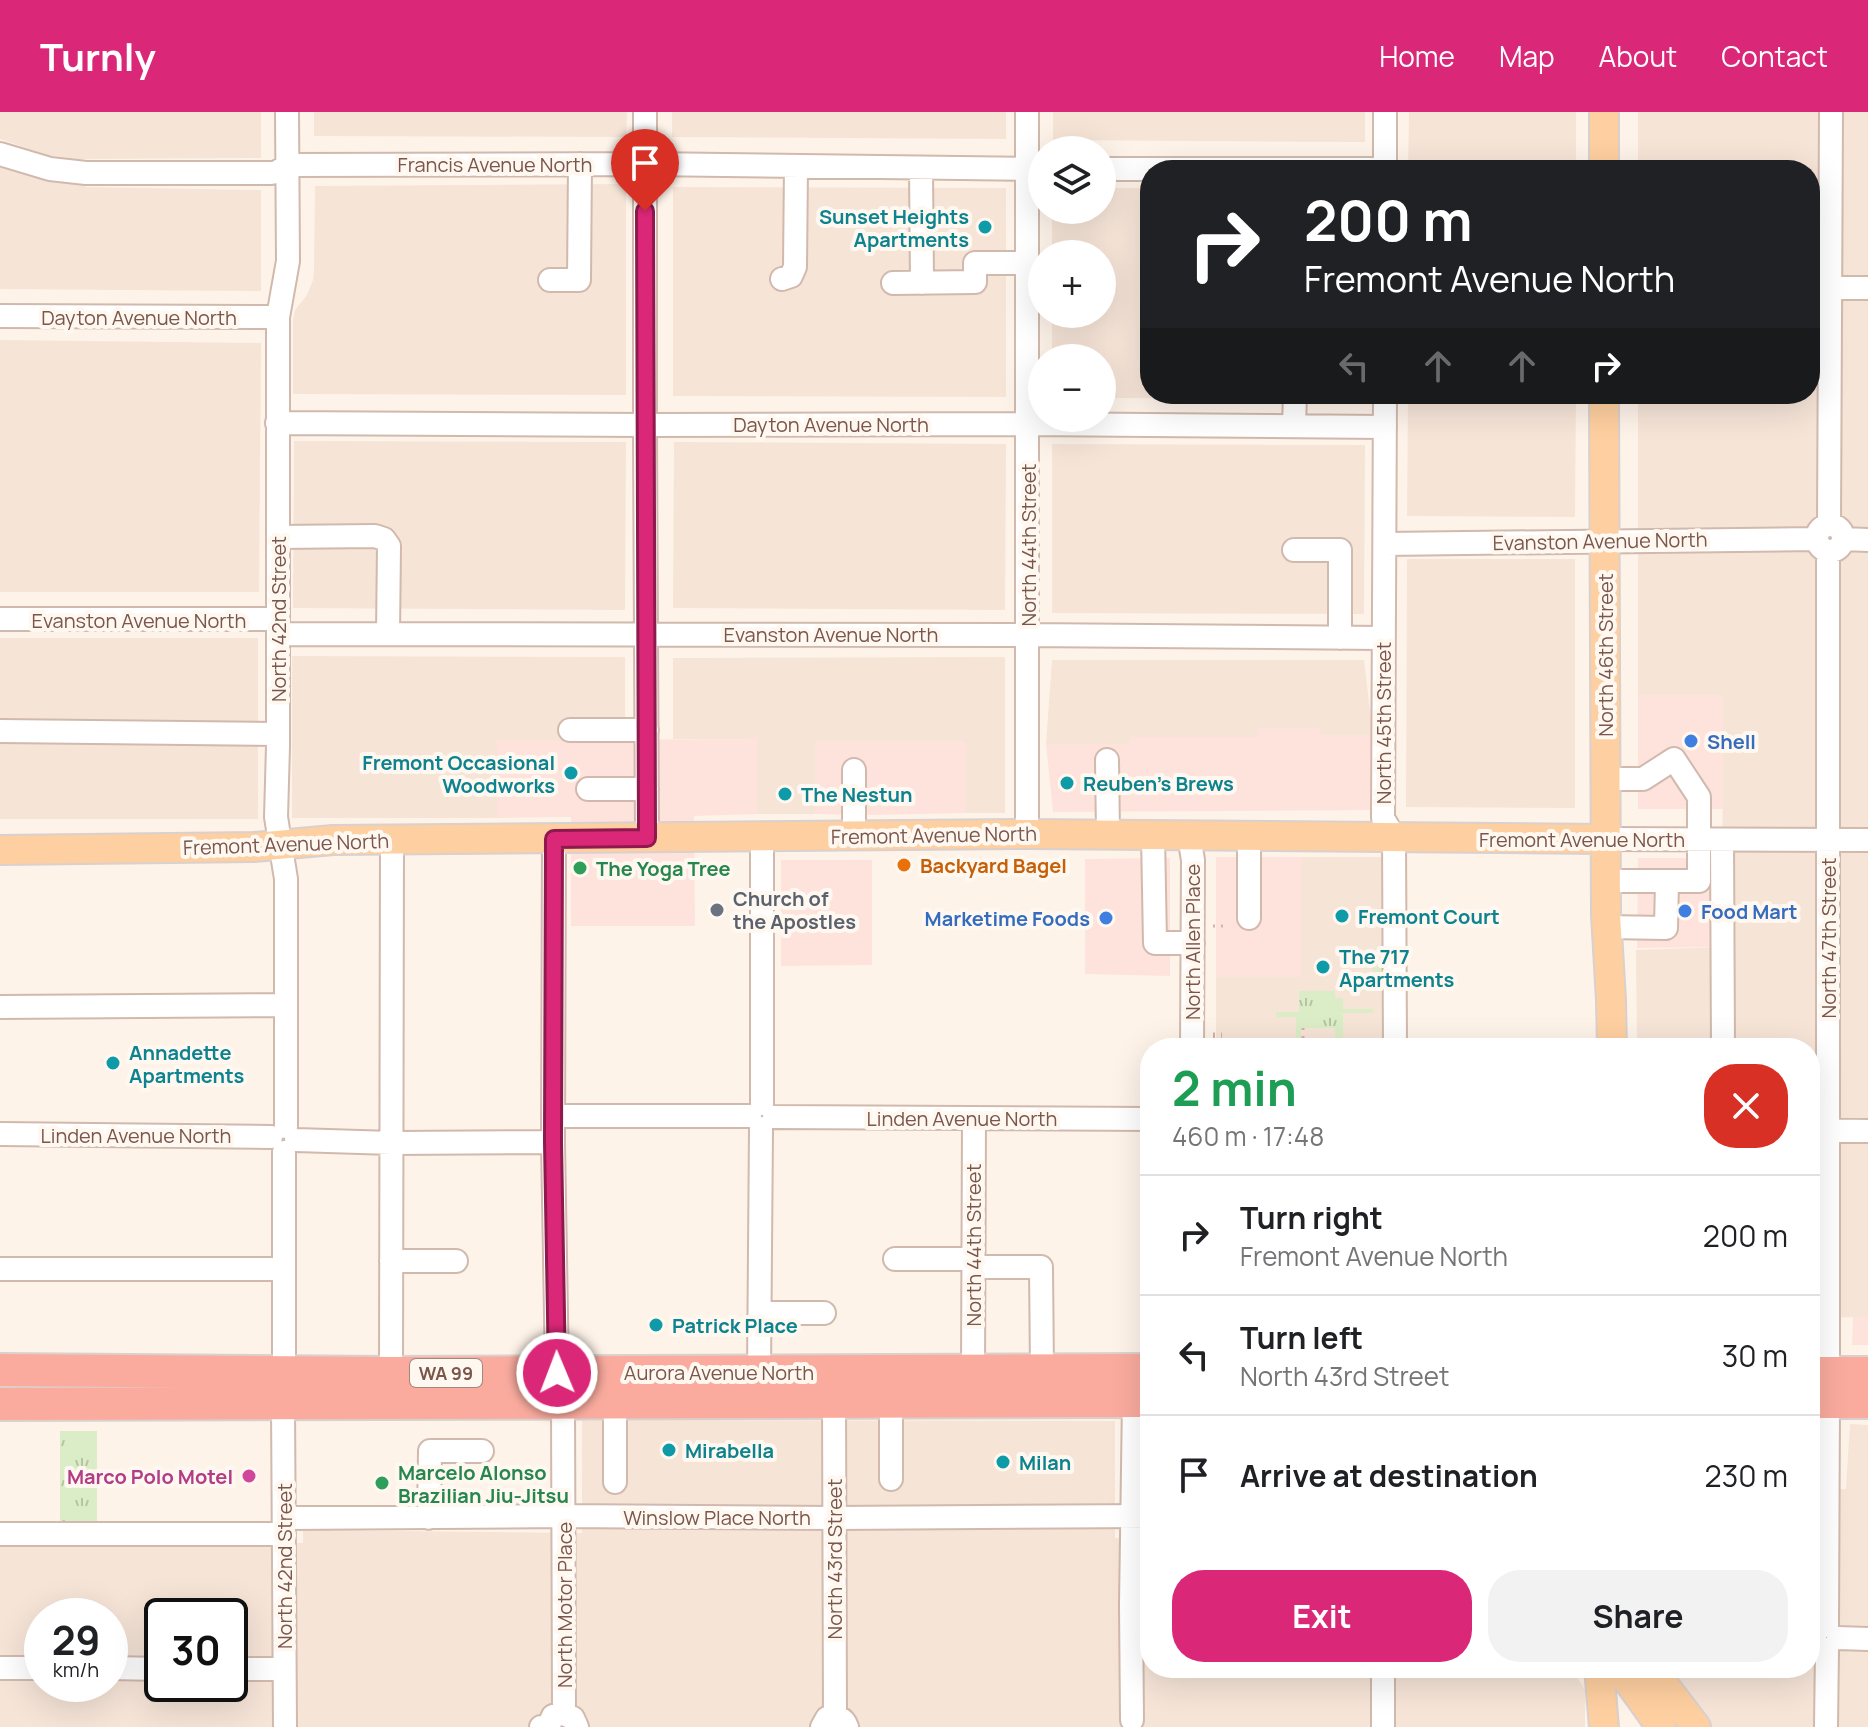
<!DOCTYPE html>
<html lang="en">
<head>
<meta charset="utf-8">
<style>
  body { margin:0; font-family:Manrope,sans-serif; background:#f2f2f2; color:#202124; height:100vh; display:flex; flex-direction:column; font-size:30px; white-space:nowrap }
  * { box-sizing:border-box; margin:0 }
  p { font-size:26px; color:#757577 }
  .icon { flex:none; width:44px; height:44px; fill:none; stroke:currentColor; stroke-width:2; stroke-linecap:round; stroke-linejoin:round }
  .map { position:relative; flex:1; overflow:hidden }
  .side { position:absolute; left:1140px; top:926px; width:680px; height:640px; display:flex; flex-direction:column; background:#fff; border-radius:32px; box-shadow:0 8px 32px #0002 }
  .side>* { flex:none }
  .hud { position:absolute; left:1140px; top:48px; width:680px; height:244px; border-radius:32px; box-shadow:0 8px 32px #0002; background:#202124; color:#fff; overflow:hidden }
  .buttons { position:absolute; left:1028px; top:24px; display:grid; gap:16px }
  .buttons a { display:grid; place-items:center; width:88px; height:88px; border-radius:50%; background:#fff; box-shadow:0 8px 32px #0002; font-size:40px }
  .speed { position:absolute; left:24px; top:1486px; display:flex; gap:16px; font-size:40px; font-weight:700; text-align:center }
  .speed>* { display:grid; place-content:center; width:104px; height:104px; border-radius:50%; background:#fff; box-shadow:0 8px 32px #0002; line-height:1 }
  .speed small { font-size:20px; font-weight:400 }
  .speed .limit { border:4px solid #111; border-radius:12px; background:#fff; color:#111 }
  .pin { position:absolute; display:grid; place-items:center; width:68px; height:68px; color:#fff; margin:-82px -34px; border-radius:50% 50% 50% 0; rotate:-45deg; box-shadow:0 0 8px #0007 }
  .pin .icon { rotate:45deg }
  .me { position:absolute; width:88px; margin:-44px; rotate:359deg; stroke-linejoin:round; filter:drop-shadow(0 0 6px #0008) }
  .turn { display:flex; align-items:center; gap:28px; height:168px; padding:0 32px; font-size:36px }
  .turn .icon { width:104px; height:104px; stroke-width:2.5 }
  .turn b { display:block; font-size:56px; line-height:68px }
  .lanes { display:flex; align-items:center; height:76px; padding:0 32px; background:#0003; justify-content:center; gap:40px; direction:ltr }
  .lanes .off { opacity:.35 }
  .round { display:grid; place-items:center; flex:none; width:84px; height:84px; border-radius:32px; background:#f2f2f2 }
  .overview { display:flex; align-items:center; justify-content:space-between; height:136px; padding:0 32px }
  h1 { font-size:48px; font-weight:700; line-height:60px; color:#1e9e55 }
  .action { display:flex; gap:16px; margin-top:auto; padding:16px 32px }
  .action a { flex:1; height:92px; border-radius:32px; background:#db2777; color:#fff; font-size:32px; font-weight:700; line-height:92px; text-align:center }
  .action a+a { background:#f2f2f2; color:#202124 }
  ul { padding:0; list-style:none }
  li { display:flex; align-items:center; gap:24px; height:120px; padding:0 32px; border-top:2px solid #e0e0e0 }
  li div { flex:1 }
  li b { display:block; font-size:30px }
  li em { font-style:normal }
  header { display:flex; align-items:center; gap:48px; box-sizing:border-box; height:112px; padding:0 40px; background:#db2777; color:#fff }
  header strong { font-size:38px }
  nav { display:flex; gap:44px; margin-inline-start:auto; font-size:28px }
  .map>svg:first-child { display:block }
</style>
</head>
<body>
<header>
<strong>Turnly</strong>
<nav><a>Home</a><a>Map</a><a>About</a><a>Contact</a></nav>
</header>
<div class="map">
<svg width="1868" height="1615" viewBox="0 0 1868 1615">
  <defs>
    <pattern id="grass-tufts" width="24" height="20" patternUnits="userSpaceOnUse" patternTransform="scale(2)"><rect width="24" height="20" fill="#dbedc6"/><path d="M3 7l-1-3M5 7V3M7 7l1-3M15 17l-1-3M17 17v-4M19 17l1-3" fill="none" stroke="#b7c3a3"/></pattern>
  </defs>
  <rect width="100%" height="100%" fill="#fef3e9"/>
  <path fill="#f6e4d7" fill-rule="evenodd" d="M0,0H261V46L77,47L61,45L47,43L0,27Z
    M314,0H627L626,25L314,24Z
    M672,0H1006V27L672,25Z
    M1053,0H1365V30L1053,28Z
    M1409,0H1576V58H1408Z
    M1638,0H1868V1205L1810,1206V936H1637L1636,838L1722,835L1723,583H1638V282H1810V58H1638Z
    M0,52L34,64L54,68L85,70V75L261,78V179L0,177Z
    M626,72V283L293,282V208L295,198L307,183L313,168L314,159L315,74Z
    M673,75L1006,76V285L673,284Z
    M1102,76H1150V282H1365V287L1102,286V246H1052V202H1102V142H1052V98H1102Z
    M0,228L261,231L259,480H0Z
    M1408,282H1576L1575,405L1407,404Z
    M294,329L626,330L625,498L293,496Z
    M674,330L1006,332L1005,498L673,496Z
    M1052,332L1365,333L1364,502L1052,501Z
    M1407,447H1575V696L1406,695Z
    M0,526H258V707H0Z
    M292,544L625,545V628H498L497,706H292Z
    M1005,545V701H966V629H815V702H757L756,627H673V546Z
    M1052,548H1364L1373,623H1320V617L1258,616L1257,625H1131L1130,632H1046Z
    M1301,745H1382V936H1216V865L1301,864Z
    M582,1308L1115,1309V1426L1150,1427V1556H1571L1585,1578V1615H0V1430L303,1431V1418L582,1421ZM42,1504H110V1572H42ZM162,1504H230V1572H162Z
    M1850,1312L1868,1313V1615H1710L1672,1565L1680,1556H1810V1377H1846Z"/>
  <path fill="#fee3dd" d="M1638,583H1723V697H1638Z
    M1257,616H1320L1321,623H1373V698L1053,700L1046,632H1129L1130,625H1257Z
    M757,627V702L694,704L695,814H571V705L497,706V628Z
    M815,629H966V701L872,703L815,702Z
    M1216,745H1301V865H1216Z
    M1170,746V864L1085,862V747Z
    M1638,746H1717V835L1637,836Z
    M781,748H872V853L781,854Z
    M1853,1205H1868V1233H1852Z"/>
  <path fill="url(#grass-tufts)" d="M1372,855H1382V879H1342V877H1366L1367,871H1376L1377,859L1372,858Z
    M1299,879H1335V886H1343V897H1373V901H1335L1343,902V936H1335V916H1301V936H1299V930H1296V905H1276V900H1299Z
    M60,1319H97V1410H60Z"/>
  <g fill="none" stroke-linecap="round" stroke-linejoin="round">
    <g stroke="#d1b9ad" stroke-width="26">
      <path id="minor" d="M645,0V321L647,726
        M0,42L50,57L86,61H271L277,60L288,53L645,52L1042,57
        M921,56L922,171
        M1102,57H1385
        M1385,58V0
        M782,167L791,164L795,155L796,54
        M550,168H579L580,52
        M893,171L975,170V151H1028
        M1810,176H1868
        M0,204L278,205
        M1385,282L1383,706L1394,725L1395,936
        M277,311L645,313L1028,312L1385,315
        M1294,314L1295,282
        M1817 426a13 13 0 1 1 26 0a13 13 0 1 1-26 0Z
        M1829,413L1831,0
        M278,425L375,424L384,427L389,434L388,522
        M1843,427L1868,428
        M1385,432L1816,427
        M1294,438H1340V526
        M1828,440V1261
        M0,507H278
        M278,522L1027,523L1383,526
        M570,618H647
        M0,619L278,622
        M1107,648L1108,723
        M854,658V724
        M1605,667H1643L1674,647L1699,685V769H1606
        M588,677H647
        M1027,722V0
        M1153,723L1155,831H1193
        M1189,724L1193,748L1192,936
        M1249,724V806
        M762,725V992
        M554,727L553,1030L557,1261
        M1606,727L1868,728
        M1722,728L1723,936
        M1606,815L1666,816L1667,769
        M0,895L286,893
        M553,1004H750
        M774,1005L1150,1007
        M286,1015V767L276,705L278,634V205L288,149L287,0
        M1810,1018L1868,1019
        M0,1022L271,1025
        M296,1028L392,1031L553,1030
        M284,1040V1261
        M895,1147H973
        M391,1149H456
        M973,1155H1041L1042,1259
        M0,1157H284
        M760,1201H824
        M973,1259L974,1006
        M759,1260L761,1016
        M391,1261L392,728
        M563,1290L564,1601
        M615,1290V1370
        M834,1290L835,1604
        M283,1292L285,1615
        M891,1367V1290
        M284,1406L564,1404L834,1406L1150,1404
        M429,1406L430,1339H482
        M0,1422H284
        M1827,1514L1828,1290
        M1810,1526L1815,1525
        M1838,1526L1868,1527
        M0,1556H42
        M110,1556L162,1557
        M1383,1556V1615
        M230,1557H284
        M1132,1608L1131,1493L1134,1289
        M541,1615H548L553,1604L561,1601L573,1606L577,1615
        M822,1615L827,1606C836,1602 844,1606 847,1615
        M1826,1615L1827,1537"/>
    </g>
    <g stroke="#dad0cd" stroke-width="32">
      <path id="major" d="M1604,0V58
        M1604,282L1606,803L1611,888L1612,936
        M0,738L254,735L333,728L1027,722L1606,727
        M1599,1556L1604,1615
        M1619,1556L1661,1615
        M1651,1556L1696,1615"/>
    </g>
    <g stroke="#dad0cd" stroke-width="36">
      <path id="highway" d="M0,1258L391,1261L1150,1258
        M1810,1261H1868
        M1810,1290H1868
        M0,1292L1150,1289"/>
    </g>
    <path stroke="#dab1a2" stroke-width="3" stroke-dasharray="2 6" stroke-linecap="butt" d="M1213,814H1223
      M1303,916V936
      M1213,922H1222
      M1213,925H1222
      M1281,930V936
      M1291,930V936
      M1351,932L1376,931"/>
    <use href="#minor" stroke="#fff" stroke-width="22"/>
    <use href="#major" stroke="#fecfa0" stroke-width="28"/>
    <use href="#highway" stroke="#faab9e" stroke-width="32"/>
  </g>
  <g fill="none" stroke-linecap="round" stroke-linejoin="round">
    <g stroke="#8e194d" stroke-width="20">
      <path id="route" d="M557,1261L553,1030L554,727L647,726L645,99"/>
    </g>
    <use href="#route" stroke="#db2777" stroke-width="14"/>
  </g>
  <g fill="#0f9aa8" stroke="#fff8f1" stroke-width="3">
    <circle cx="985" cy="115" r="8"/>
    <circle cx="571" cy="661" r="8"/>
    <circle cx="1067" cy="671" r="8"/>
    <circle cx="785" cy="682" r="8"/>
    <circle cx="1342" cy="804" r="8"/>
    <circle cx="1323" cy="855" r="8"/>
    <circle cx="113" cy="951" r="8"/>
    <circle cx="656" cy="1213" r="8"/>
    <circle cx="669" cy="1338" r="8"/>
    <circle cx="1003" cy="1350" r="8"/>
  </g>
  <g fill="#3f7fe0" stroke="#fff8f1" stroke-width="3">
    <circle cx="1691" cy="629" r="8"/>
    <circle cx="1685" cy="799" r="8"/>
    <circle cx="1106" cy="806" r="8"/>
  </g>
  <circle fill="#e8710a" stroke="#fff8f1" stroke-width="3" cx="904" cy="753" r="8"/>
  <g fill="#2e9e5b" stroke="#fff8f1" stroke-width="3">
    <circle cx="580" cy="756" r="8"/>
    <circle cx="382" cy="1371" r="8"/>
  </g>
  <circle fill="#6b7280" stroke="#fff8f1" stroke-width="3" cx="717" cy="798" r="8"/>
  <circle fill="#d1479c" stroke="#fff8f1" stroke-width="3" cx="249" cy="1364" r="8"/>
  <g text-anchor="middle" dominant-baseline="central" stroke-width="8" stroke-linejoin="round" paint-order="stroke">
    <rect fill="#fff8f1" stroke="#a2877d" stroke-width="2" x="410" y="1247" width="72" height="28" rx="6"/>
    <g font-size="18" font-weight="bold" fill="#7a564b">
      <text x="446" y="1261">WA 99</text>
    </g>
    <g font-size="20" fill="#7a564b" stroke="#fff8f1">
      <text x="495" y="52">Francis Avenue North</text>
      <text x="139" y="205">Dayton Avenue North</text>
      <text x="831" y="312">Dayton Avenue North</text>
      <text transform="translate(1600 429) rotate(-1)">Evanston Avenue North</text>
      <text transform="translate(1028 433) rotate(-90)">North 44th Street</text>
      <text transform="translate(278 507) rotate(-90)">North 42nd Street</text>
      <text x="139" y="508">Evanston Avenue North</text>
      <text x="831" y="522">Evanston Avenue North</text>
      <text transform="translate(1605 543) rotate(-90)">North 46th Street</text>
      <text transform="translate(1383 611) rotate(-90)">North 45th Street</text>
      <text transform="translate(934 723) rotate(-1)">Fremont Avenue North</text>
      <text x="1582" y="727">Fremont Avenue North</text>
      <text transform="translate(286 732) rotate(-2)">Fremont Avenue North</text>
      <text transform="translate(1828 826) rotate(-90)">North 47th Street</text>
      <text transform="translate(1192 830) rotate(-90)">North Allen Place</text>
      <text x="962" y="1006">Linden Avenue North</text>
      <text x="136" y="1023">Linden Avenue North</text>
      <text transform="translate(973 1133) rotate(-90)">North 44th Street</text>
      <text x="719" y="1260">Aurora Avenue North</text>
      <text x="717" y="1405">Winslow Place North</text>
      <text transform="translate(834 1447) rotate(-90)">North 43rd Street</text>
      <text transform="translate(284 1454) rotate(-90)">North 42nd Street</text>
      <text transform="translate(564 1493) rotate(-90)">North Motor Place</text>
    </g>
    <g font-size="20" font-weight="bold" fill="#0d838f" stroke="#fff8f1" text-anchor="start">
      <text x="969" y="104" text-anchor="end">Sunset Heights<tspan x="969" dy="23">Apartments</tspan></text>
      <text x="555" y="650" text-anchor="end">Fremont Occasional<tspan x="555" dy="23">Woodworks</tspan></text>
      <text x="1083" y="671">Reuben’s Brews</text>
      <text x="801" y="682">The Nestun</text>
      <text x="1358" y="804">Fremont Court</text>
      <text x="1339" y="844">The 717<tspan x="1339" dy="23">Apartments</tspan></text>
      <text x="129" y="940">Annadette<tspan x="129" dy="23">Apartments</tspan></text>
      <text x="672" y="1213">Patrick Place</text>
      <text x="685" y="1338">Mirabella</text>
      <text x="1019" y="1350">Milan</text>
    </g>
    <g font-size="20" font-weight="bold" fill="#366cbe" stroke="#fff8f1" text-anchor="start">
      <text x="1707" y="629">Shell</text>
      <text x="1701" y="799">Food Mart</text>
      <text x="1090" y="806" text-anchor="end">Marketime Foods</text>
    </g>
    <g font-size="20" font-weight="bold" fill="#c56008" stroke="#fff8f1" text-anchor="start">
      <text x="920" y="753">Backyard Bagel</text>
    </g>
    <g font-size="20" font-weight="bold" fill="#27864d" stroke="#fff8f1" text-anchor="start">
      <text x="596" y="756">The Yoga Tree</text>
      <text x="398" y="1360">Marcelo Alonso<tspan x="398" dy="23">Brazilian Jiu-Jitsu</tspan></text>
    </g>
    <g font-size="20" font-weight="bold" fill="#5b616d" stroke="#fff8f1" text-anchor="start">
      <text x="733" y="786">Church of<tspan x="733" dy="23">the Apostles</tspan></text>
    </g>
    <g font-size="20" font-weight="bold" fill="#b23c85" stroke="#fff8f1" text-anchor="end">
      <text x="233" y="1364">Marco Polo Motel</text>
    </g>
  </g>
</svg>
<div class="buttons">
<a><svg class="icon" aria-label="layers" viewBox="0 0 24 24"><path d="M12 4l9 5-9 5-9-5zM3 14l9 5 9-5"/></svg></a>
<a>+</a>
<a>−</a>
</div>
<div class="speed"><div>29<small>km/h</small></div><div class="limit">30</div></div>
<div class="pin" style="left:645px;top:99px;background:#d93025"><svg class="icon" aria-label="arrive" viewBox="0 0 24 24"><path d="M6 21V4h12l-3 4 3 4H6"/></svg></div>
<svg class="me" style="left:557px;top:1261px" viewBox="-20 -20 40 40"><circle r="17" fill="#db2777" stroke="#fff" stroke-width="3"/><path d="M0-11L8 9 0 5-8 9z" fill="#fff"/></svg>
<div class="hud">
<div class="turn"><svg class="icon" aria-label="right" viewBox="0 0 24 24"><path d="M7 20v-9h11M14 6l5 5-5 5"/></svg><div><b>200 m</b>Fremont Avenue North</div></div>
<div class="lanes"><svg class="icon off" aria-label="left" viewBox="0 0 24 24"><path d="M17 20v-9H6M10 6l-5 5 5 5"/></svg><svg class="icon off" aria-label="ahead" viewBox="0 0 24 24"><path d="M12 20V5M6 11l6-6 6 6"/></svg><svg class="icon off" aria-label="ahead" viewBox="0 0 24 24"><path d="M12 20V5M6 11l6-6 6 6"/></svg><svg class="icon" aria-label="right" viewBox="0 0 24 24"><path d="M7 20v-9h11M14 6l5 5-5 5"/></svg></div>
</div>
<section class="side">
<div class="overview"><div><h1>2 min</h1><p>460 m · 17:48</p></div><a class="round" style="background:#d93025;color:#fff"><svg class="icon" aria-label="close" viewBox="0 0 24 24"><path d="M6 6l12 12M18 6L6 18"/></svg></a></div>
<ul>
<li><svg class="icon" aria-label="right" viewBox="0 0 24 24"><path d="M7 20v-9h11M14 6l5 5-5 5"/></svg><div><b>Turn right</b><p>Fremont Avenue North</p></div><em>200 m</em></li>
<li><svg class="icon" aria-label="left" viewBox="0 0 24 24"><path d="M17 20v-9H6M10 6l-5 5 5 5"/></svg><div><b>Turn left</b><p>North 43rd Street</p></div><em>30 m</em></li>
<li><svg class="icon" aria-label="arrive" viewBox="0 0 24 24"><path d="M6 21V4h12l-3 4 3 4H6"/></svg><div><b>Arrive at destination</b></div><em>230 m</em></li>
</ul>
<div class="action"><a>Exit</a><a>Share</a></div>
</section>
</div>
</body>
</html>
